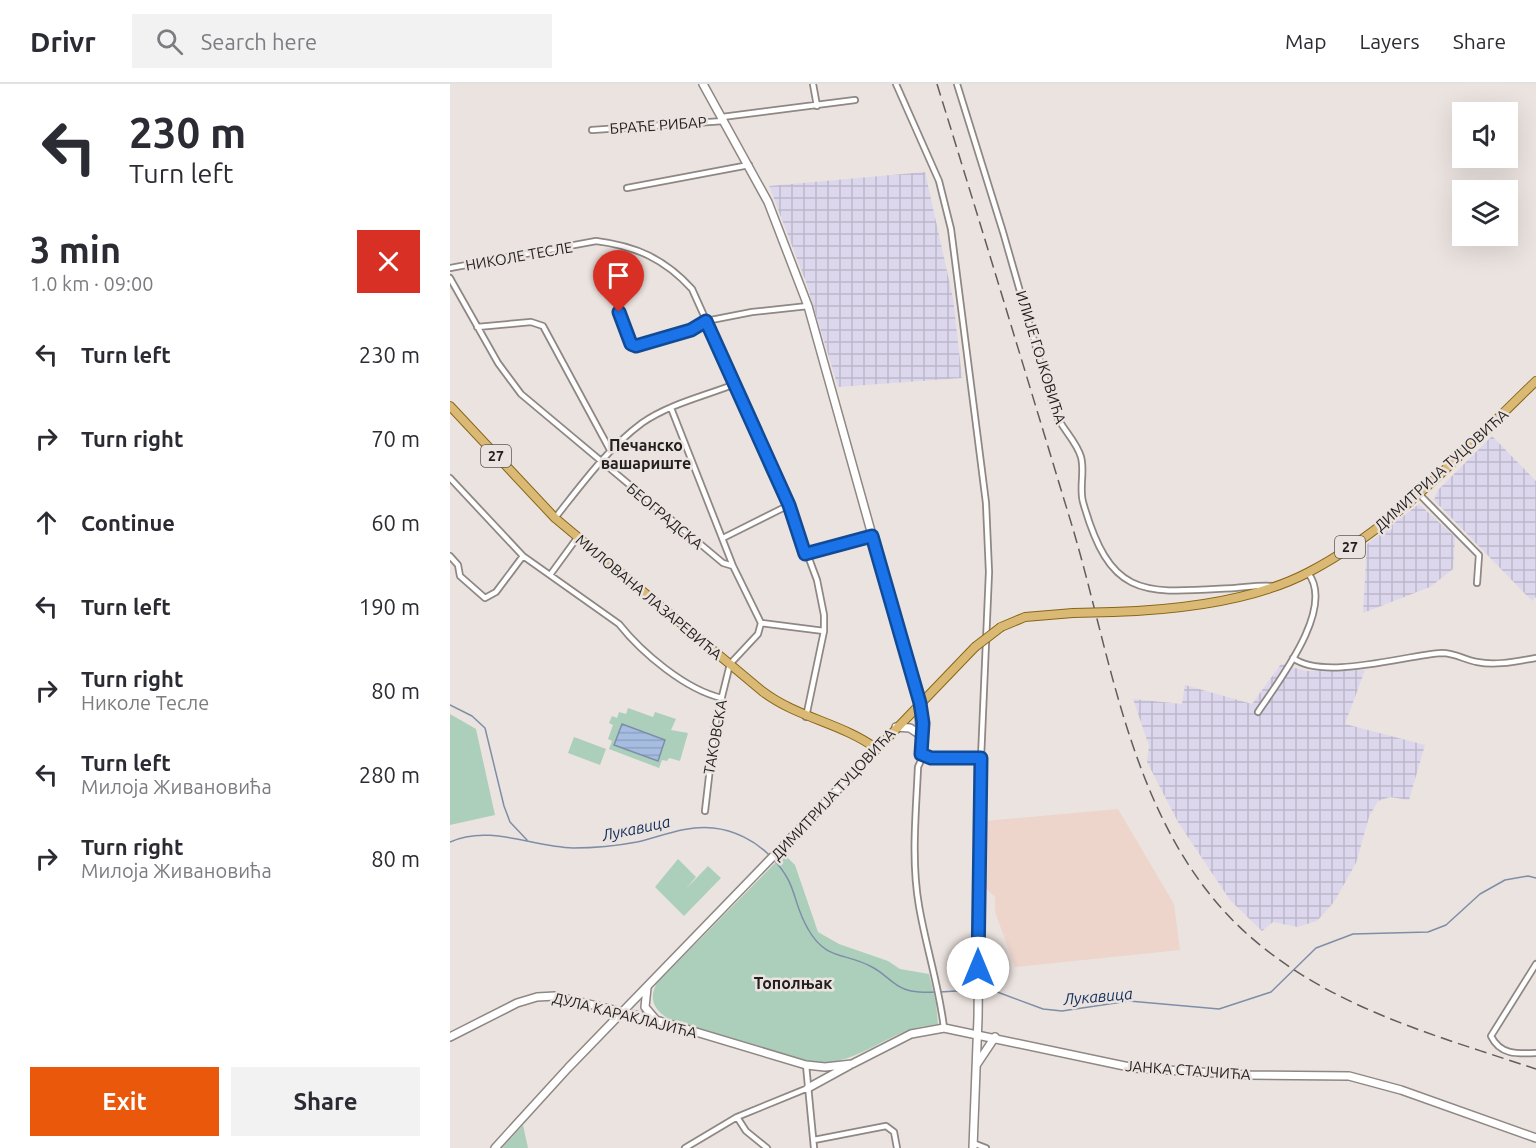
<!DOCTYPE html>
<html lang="en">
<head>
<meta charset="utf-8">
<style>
  body { margin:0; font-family:Ubuntu,sans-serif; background:#f2f2f3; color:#2b2b33; height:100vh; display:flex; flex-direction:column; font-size:22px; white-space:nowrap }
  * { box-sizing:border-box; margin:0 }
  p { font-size:20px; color:#7c7c81 }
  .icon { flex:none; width:33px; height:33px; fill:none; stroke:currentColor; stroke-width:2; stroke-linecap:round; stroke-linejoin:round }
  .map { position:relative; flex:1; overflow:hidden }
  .side { display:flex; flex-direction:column; background:#fff; width:450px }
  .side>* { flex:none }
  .hud { background:#fff; color:#2b2b33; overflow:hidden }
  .controls { position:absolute; left:1002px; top:18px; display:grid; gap:12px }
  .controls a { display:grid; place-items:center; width:66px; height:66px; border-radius:0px; background:#fff; box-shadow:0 6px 24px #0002; font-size:30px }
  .pin { position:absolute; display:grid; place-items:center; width:51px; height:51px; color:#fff; margin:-62px -26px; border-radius:50% 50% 50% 0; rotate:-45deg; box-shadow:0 0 6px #0007 }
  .pin .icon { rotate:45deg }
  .me { position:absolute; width:66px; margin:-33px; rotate:0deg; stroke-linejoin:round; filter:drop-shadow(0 0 4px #0008) }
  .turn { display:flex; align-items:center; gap:21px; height:126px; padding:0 30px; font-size:27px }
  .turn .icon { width:78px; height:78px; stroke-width:2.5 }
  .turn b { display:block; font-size:42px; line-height:51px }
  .round { display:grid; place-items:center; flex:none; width:63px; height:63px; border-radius:0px; background:#f2f2f3 }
  .head { display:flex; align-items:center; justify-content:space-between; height:102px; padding:0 30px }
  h1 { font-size:36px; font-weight:700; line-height:45px }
  .cta { display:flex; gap:12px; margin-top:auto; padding:12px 30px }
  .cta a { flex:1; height:69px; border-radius:0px; background:#ea580c; color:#fff; font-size:24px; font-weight:700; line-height:69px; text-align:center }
  .cta a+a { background:#f2f2f3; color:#2b2b33 }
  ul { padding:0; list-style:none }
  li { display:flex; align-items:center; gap:18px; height:84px; padding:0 30px }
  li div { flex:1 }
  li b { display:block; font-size:22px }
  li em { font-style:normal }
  header { display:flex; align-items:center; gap:36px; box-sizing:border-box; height:84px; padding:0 30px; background:#fff; border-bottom:2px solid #e1e1e2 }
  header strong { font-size:28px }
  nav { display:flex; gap:33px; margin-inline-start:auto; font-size:21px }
  .search { width:420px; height:54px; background:#f2f2f3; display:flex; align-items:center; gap:15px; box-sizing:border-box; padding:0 21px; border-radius:0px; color:#7c7c81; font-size:22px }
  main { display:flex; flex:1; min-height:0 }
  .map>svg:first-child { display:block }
</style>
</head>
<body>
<header>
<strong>Drivr</strong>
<div class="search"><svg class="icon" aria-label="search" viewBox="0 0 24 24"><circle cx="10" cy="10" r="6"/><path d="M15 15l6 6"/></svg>Search here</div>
<nav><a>Map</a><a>Layers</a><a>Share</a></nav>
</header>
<main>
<section class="side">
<div class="hud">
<div class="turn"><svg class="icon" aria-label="left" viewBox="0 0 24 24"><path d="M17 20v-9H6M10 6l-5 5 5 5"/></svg><div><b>230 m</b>Turn left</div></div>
</div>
<div class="head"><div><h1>3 min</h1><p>1.0 km · 09:00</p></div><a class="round" style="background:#d93025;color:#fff"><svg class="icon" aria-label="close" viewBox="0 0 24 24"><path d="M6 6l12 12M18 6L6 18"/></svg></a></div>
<ul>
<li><svg class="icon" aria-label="left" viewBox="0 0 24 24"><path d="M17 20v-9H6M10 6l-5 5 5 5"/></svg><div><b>Turn left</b></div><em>230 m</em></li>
<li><svg class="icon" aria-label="right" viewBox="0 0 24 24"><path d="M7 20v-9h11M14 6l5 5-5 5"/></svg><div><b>Turn right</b></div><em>70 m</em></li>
<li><svg class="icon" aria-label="ahead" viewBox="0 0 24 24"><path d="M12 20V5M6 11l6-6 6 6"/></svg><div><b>Continue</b></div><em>60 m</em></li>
<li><svg class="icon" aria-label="left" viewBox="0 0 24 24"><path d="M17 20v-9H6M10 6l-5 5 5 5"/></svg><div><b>Turn left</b></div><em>190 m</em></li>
<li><svg class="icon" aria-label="right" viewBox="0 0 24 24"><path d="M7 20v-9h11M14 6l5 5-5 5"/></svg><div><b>Turn right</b><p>Николе Тесле</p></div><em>80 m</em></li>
<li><svg class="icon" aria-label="left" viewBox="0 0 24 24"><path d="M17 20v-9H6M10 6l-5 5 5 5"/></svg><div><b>Turn left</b><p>Милоја Живановића</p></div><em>280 m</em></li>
<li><svg class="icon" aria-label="right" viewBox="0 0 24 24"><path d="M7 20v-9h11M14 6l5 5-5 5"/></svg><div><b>Turn right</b><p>Милоја Живановића</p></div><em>80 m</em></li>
</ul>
<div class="cta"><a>Exit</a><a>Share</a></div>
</section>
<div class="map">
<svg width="1086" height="1064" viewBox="0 0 1086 1064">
  <defs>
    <pattern id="industrial-grid" width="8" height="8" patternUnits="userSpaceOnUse" patternTransform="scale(1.5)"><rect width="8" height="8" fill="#dcd7ed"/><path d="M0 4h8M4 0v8" fill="none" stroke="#bcb8cb"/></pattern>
    <pattern id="water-rules" width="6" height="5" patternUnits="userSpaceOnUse" patternTransform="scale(1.5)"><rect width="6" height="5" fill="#a6bde2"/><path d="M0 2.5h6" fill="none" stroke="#8fa2c1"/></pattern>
  </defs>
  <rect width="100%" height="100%" fill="#ebe3df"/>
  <path fill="#edd5cc" d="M668,725L724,820L730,866L565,883L545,828V813L534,803V737Z"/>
  <path fill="url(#industrial-grid)" d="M475,88L503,214L512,294L388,303L356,198L319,102Z
    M1042,352L1086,397V513L1082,517L984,416L988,406Z
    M969,420L1005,453L1003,485L980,503L913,529L917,460Z
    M831,580L856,587L915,586L895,640L975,661L959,716L940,713L928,717L919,733L906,779L884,818L867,837L847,843L823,838L812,847L780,816L728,738L697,678L699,662L683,615L732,620L735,601L802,620Z"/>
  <path fill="#accfbc" d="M178,624L203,633L205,628L226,635L221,646L238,649L230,677L219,674L217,677L212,676L209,684L159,665L162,657L158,655L163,641L159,639L162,632L167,634L169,628L176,630Z
    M0,630L26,645L45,731L0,741Z
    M124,653L156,665L150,681L118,669Z
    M334,770L345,781L368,848L389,860L438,877L450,885L479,890L486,919L488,940C477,942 466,943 456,947C424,960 401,980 365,979L219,935C204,926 198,915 207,899Z
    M228,775L246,793L236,805L258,782L271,794L234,832L205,803Z
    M73,1041L78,1064H52Z"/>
  <path fill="url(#water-rules)" stroke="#7e8ea7" stroke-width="1.5" d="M172,640L215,656L208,677L164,661Z"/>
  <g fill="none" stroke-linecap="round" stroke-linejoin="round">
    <path stroke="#7e8ea7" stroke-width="1.5" d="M0,621L22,632L35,644L54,722L60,738L77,756
      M0,758C39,740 82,763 123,764C144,764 166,762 187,758C212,752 237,741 263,744C284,746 306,757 320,772
      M323,775C348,801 342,818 358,845C376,877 395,868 422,883C436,890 445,904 461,907C482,911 504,906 526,906
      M531,906H542L593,925L612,927L679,917L769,925L821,908L866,864L903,850L978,848L996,841L1030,810L1055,796L1078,792L1086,794"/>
    <g stroke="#8f8783" stroke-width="8">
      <path id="street" d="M363,0L367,22
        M446,0L489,97L501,145L527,348L536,419L539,488L531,674
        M507,0L553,148L604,326C610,343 626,356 631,373C635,388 629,403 633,418C661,517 694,509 785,504C798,503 810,501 822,502
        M272,33L405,16
        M142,46L274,37
        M177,104L299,81
        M0,184L146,157C186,162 215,175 242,205L339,421L367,496L374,531V547L356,633
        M0,194L48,279L71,310L273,479L283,482
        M169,228L181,260L186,262L241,246L256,237L302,228L358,222
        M27,243L81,238L93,242L160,366
        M221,324L283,482L311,539
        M0,394L73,472L169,540C192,569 236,606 272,614
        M969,410L1029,471L1027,499
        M105,434C132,400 157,365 192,339C219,320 255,312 285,300
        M273,454L339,421
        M355,470L422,452
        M0,472L8,481L10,492L35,514L46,508L73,472
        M100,491L127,454
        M843,574C874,597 956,571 992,569C1005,569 1015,576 1027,578C1047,582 1067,577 1086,574
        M808,628C828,598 886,524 858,489
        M473,672L468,683C466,729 461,776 469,822C476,863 489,902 494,944
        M255,727L265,641L280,580L308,550L311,539L374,547
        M1086,880L1041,952C1050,971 1067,970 1086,969
        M356,981L364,1064
        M287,1033L296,1047L317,1064
        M364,1056L436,1042L444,1048L447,1064
        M523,1059L536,1064
        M235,1064L287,1033L358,1004"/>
    </g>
    <g stroke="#8f8783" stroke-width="10">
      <path id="secondary" d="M253,0L318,118L358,222L469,619L473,639L471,670L481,674H531L528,934L523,1064
        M469,622L470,652
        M446,643L460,644L469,650
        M197,904L195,923L206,936
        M0,953L67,919L87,913L105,912L206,936L356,981L375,983L402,980L461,950L494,944L684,984L798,991L899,992L951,1006L1086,1054
        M527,980L545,953
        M358,1004L400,981
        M45,1064L118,984L427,665"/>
    </g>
    <g stroke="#896519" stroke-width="10">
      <path id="primary" d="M0,322L105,434L312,607C347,634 392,639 427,665L525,563
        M663,528C724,526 804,517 859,488C947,442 1015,365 1086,297
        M551,543L575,533L623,529"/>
    </g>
    <use href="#street" stroke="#fff" stroke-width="4.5"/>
    <use href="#secondary" stroke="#fff" stroke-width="7"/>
    <use href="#primary" stroke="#dab974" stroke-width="8"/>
    <path stroke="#625d5b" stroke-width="1.5" stroke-dasharray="12 6" stroke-linecap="butt" d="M487,0C533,148 578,297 623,445C664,584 683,746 796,849C878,923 984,951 1086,985"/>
    <g stroke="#896519" stroke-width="10" stroke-linecap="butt">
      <path id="primary-bridge" d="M623,529L663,528
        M525,563L551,543"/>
    </g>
    <use href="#primary-bridge" stroke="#dab974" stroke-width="8"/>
  </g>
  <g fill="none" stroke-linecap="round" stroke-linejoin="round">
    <g stroke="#114b97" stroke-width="15">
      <path id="route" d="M169,228L181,260L186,262L241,246L256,237L339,421L355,470L422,452L470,619L473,639L471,670L481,674H531L528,884"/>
    </g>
    <use href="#route" stroke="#1a73e8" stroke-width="10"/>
  </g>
  <g text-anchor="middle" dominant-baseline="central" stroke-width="5" stroke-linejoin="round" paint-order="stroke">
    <g fill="#ebe3df" stroke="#5e5a58" stroke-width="1.5">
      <rect x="31" y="361" width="30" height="22" rx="4.5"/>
      <rect x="885" y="452" width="30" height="22" rx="4.5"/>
    </g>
    <g font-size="14" font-weight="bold" fill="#221f1e">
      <text x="46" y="372">27</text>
      <text x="900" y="463">27</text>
    </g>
    <g font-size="15" fill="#221f1e" stroke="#ebe3df">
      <text transform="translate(208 41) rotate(-4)">БРАЋЕ РИБАР</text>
      <text transform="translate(69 172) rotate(-10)">НИКОЛЕ ТЕСЛЕ</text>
      <text transform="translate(591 273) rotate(73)">ИЛИЈЕ ГОЈКОВИЋА</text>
      <text transform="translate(991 386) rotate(-42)">ДИМИТРИЈА ТУЦОВИЋА</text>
      <text transform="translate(215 432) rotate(40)">БЕОГРАДСКА</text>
      <text transform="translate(199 513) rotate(40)">МИЛОВАНА ЛАЗАРЕВИЋА</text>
      <text transform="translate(265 653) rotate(-80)">ТАКОВСКА</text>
      <text transform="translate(383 710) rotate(-47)">ДИМИТРИЈА ТУЦОВИЋА</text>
      <text transform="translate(175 931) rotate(14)">ДУЛА КАРАКЛАЈИЋА</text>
      <text transform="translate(738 986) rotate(4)">ЈАНКА СТАЈЧИЋА</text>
    </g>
    <g font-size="16" font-weight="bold" fill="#221f1e" stroke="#ebe3df">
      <text x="196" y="361">Печанско<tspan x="196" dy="18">вашариште</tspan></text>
      <text x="343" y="899">Тополњак</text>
    </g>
    <g font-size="16" font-style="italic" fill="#132f5d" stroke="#ebe3df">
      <text transform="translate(186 744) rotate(-12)">Лукавица</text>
      <text transform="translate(648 912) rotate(-5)">Лукавица</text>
    </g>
  </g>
</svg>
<div class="controls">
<a><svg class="icon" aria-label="sound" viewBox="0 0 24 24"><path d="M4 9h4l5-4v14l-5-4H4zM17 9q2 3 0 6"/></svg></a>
<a><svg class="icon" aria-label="layers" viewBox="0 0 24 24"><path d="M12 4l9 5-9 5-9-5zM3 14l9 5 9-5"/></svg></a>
</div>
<div class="pin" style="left:169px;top:228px;background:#d93025"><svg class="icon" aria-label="arrive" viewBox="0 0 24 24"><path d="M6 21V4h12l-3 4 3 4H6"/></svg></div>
<svg class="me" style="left:528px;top:884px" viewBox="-20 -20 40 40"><circle r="19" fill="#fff"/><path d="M0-13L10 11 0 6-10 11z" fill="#1a73e8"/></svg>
</div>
</main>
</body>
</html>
